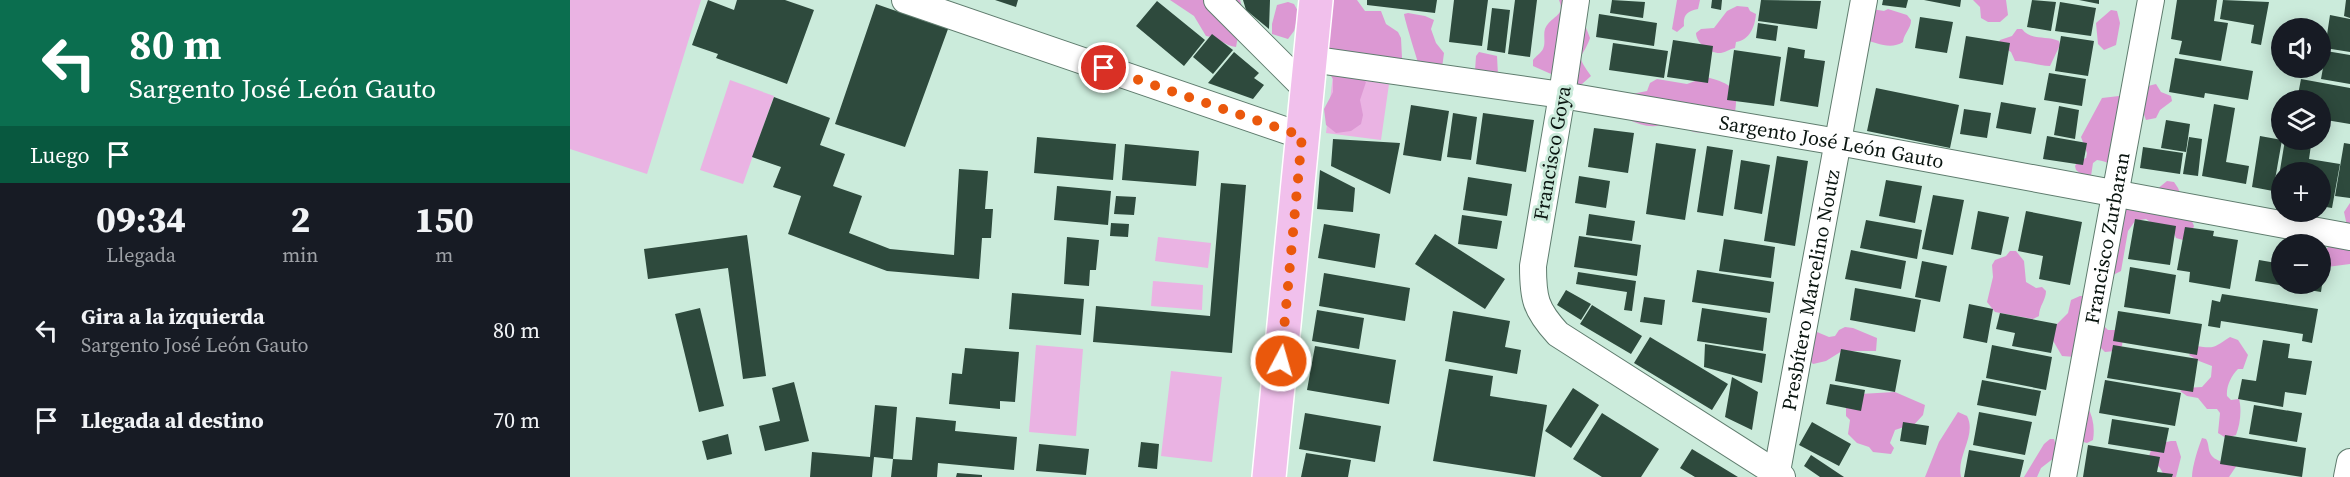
<!DOCTYPE html>
<html lang="es">
<head>
<meta charset="utf-8">
<style>
  body { margin:0; font-family:"Source Serif 4",serif; background:#20242c; color:#f1f3f6; height:100vh; display:flex; flex-direction:column; font-size:22px; white-space:nowrap }
  * { box-sizing:border-box; margin:0 }
  p { font-size:20px; color:#9ea1a6 }
  .icon { flex:none; width:33px; height:33px; fill:none; stroke:currentColor; stroke-width:2; stroke-linecap:round; stroke-linejoin:round }
  .map { position:relative; flex:1; overflow:hidden }
  .details { display:flex; flex-direction:column; background:#171b24; width:570px }
  .details>* { flex:none }
  .hud { background:#0b6e4f; color:#fff; overflow:hidden }
  .tools { position:absolute; left:1701px; top:18px; display:grid; gap:12px }
  .tools a { display:grid; place-items:center; width:60px; height:60px; border-radius:50%; background:#171b24; box-shadow:0 3px 15px #0003; font-size:30px }
  .pin { position:absolute; display:grid; place-items:center; width:51px; height:51px; color:#fff; margin:-26px; border:3px solid #fff; border-radius:50%; box-shadow:0 2px 6px #0007 }
  .me { position:absolute; width:66px; margin:-33px; rotate:6deg; stroke-linejoin:round; filter:drop-shadow(0 0 4px #0008) }
  .turn { display:flex; align-items:center; gap:21px; height:126px; padding:0 30px; font-size:27px }
  .turn .icon { width:78px; height:78px; stroke-width:2.5 }
  .turn b { display:block; font-size:42px; line-height:51px }
  .then { display:flex; align-items:center; height:57px; padding:0 30px; background:#0003; gap:12px; font-size:22px }
  .eta { display:flex; justify-content:space-evenly; align-items:center; height:102px; text-align:center }
  .eta b { font-size:36px; font-weight:800; line-height:42px }
  ul { padding:0; list-style:none }
  li { display:flex; align-items:center; gap:18px; height:90px; padding:0 30px }
  li div { flex:1 }
  li b { display:block; font-size:22px }
  li em { font-style:normal }
  main { display:flex; flex:1; min-height:0 }
  .map>svg:first-child { display:block }
</style>
</head>
<body>
<main>
<section class="details">
<div class="hud">
<div class="turn"><svg class="icon" aria-label="left" viewBox="0 0 24 24"><path d="M17 20v-9H6M10 6l-5 5 5 5"/></svg><div><b>80 m</b>Sargento José León Gauto</div></div>
<div class="then">Luego<svg class="icon" aria-label="arrive" viewBox="0 0 24 24"><path d="M6 21V4h12l-3 4 3 4H6"/></svg></div>
</div>
<div class="eta">
<div><b>09:34</b><p>Llegada</p></div>
<div><b>2</b><p>min</p></div>
<div><b>150</b><p>m</p></div>
</div>
<ul>
<li><svg class="icon" aria-label="left" viewBox="0 0 24 24"><path d="M17 20v-9H6M10 6l-5 5 5 5"/></svg><div><b>Gira a la izquierda</b><p>Sargento José León Gauto</p></div><em>80 m</em></li>
<li><svg class="icon" aria-label="arrive" viewBox="0 0 24 24"><path d="M6 21V4h12l-3 4 3 4H6"/></svg><div><b>Llegada al destino</b></div><em>70 m</em></li>
</ul>
</section>
<div class="map">
<svg width="1780" height="477" viewBox="0 0 1780 477">
  <rect width="100%" height="100%" fill="#cbebdb"/>
  <path fill="#eab3e3" d="M0,0H131L77,174L0,149Z
    M763,75L819,84L811,140L756,133Z
    M160,80L204,96L173,184L130,170Z
    M588,237L641,243L638,268L585,261Z
    M583,281L633,285L632,310L581,306Z
    M466,345L513,349L506,436L459,432Z
    M601,371L652,377L642,462L591,456Z"/>
  <path fill="#dc98d3" d="M600,0H670L673,10L666,47C655,46 648,37 636,36L624,16Z
    M743,0H787L795,11H811L816,24L828,32L831,38L832,58L830,61L791,78L796,82L790,100L793,115L791,124L781,131L766,133L756,125L754,109L763,92V79L759,73Z
    M989,0H1018L1015,25L1020,38C1012,61 1004,52 1021,76L1012,84L1006,85L963,66V60C966,56 971,53 973,49C976,43 973,35 975,29C980,16 996,17 989,0Z
    M1107,0H1130L1128,9C1117,11 1113,15 1114,26L1107,32L1102,29Z
    M1403,0H1436L1438,15L1430,22H1418L1411,18L1410,7Z
    M718,2L724,4L729,13L724,31L718,39L702,34V24L707,5Z
    M1167,6L1178,7L1180,11L1186,14C1185,26 1180,40 1166,42L1165,48C1160,49 1156,52 1151,53C1140,54 1126,43 1126,33L1131,29L1144,28L1157,11Z
    M1302,9L1314,11L1318,9L1337,15L1341,20C1341,29 1334,33 1333,42C1321,50 1306,43 1293,39Z
    M1541,10L1547,11L1550,23L1546,45L1534,50L1528,44L1526,23Z
    M838,13L855,16L864,20L861,29L866,43L874,53L872,68L849,65C847,60 834,17 834,14Z
    M1447,29H1452C1461,41 1475,35 1489,41L1490,45L1480,66C1468,66 1458,61 1445,61L1441,52L1428,44L1430,40L1442,36Z
    M909,52L927,56L928,75L905,71L906,56Z
    M1136,77C1163,84 1170,89 1164,117C1151,125 1137,137 1121,131L1119,126L1096,122C1087,130 1069,125 1060,120L1055,108L1057,95L1077,91L1080,83L1087,79L1117,84Z
    M1586,84L1591,92L1601,96L1602,101L1590,110L1586,118L1576,120L1572,109L1578,86Z
    M1549,96L1552,98L1566,149L1565,163C1546,175 1545,162 1527,160L1523,163L1521,176L1516,178L1506,170L1505,166L1508,161L1516,158L1517,153L1511,137L1532,98Z
    M1597,181L1604,182L1608,188L1624,226L1619,238L1613,240L1606,238L1604,233L1586,226L1576,219L1565,221L1558,231L1551,271L1541,276L1531,214L1586,190Z
    M1780,203V264L1757,267L1751,259L1750,256L1777,226L1774,212Z
    M1440,251H1446L1454,261L1456,282L1466,288L1472,287L1476,291C1476,300 1469,306 1469,316L1463,319L1425,312L1417,302L1423,277L1422,265L1425,260L1436,256Z
    M1510,296H1515L1535,327L1538,330H1548L1553,337L1552,346L1545,351L1535,352L1531,348L1530,339L1505,357L1492,356L1482,339L1485,326L1498,313L1501,300Z
    M1275,327L1283,328L1307,338L1306,351H1272L1256,361L1243,364L1239,360L1244,337L1247,332L1259,337L1265,336L1269,330Z
    M1660,337L1668,340L1678,355L1673,369H1668C1661,376 1656,387 1657,396L1661,400L1669,399C1672,410 1670,425 1666,435L1656,438L1648,433L1650,413L1647,409H1637L1628,398L1617,396L1610,391L1615,388L1632,387L1641,377L1642,366L1629,361L1619,355L1626,346C1646,349 1644,347 1660,337Z
    M1325,392L1355,405L1353,415L1341,428L1334,427L1325,430L1320,443L1324,448L1321,454L1303,452L1299,447L1287,443L1278,434L1280,420L1276,416V404L1290,394Z
    M1517,406C1523,416 1525,428 1523,440L1517,443L1510,441Z
    M1388,412L1397,416C1407,435 1386,456 1391,477H1355L1369,442Z
    M1632,438L1636,439C1639,444 1638,448 1640,453C1644,462 1658,463 1667,465L1659,477H1622C1622,467 1628,448 1632,438Z
    M1480,439H1484L1487,450L1484,458L1471,468L1467,477H1454L1474,444Z
    M1601,441H1606L1611,457L1606,477H1595L1590,468L1579,456L1583,445Z"/>
  <path fill="#2e4a3d" d="M138,0L164,10L167,0H215L244,10L217,84L146,58L148,54L122,45Z
    M425,0H448L446,7Z
    M673,0H700L699,29L676,10Z
    M797,0H867L865,13L797,5Z
    M884,0H918L912,46L879,42Z
    M945,0H967L960,57L938,54Z
    M1042,0L1075,2L1073,18L1040,13Z
    M1142,0H1152L1151,10L1141,8Z
    M1191,0L1251,1L1247,29L1188,21Z
    M1313,0H1338L1336,8L1312,5Z
    M1354,0H1391L1390,7Z
    M1462,0L1486,2L1481,31L1457,27Z
    M1509,0H1529V4Z
    M1607,0H1647L1644,21L1658,23L1651,61L1609,54L1612,41L1601,39Z
    M1653,0L1699,2L1691,45L1681,43L1684,25L1650,19Z
    M1776,0H1780V18L1774,16Z
    M587,1L635,40L614,66L566,26Z
    M1490,2L1526,8L1521,36L1485,31Z
    M306,4L378,29L335,147L265,124Z
    M922,8L940,10L935,53L917,50Z
    M1029,14L1087,23L1084,46L1026,37Z
    M1760,15L1780,19V52L1755,48Z
    M1350,17L1383,22L1377,53L1345,48Z
    M1188,23L1208,26L1206,41L1186,38Z
    M642,34L663,50L643,74L623,57Z
    M1396,36L1440,43L1433,85L1389,78Z
    M1491,36L1524,41L1518,76L1485,71Z
    M1103,40L1143,46L1138,83L1097,77Z
    M1043,43L1098,51L1094,78L1039,70Z
    M1218,47L1235,50L1234,58L1255,61L1248,107L1210,101Z
    M1164,50L1211,57L1204,106L1157,100Z
    M1756,51L1780,55V84L1751,79Z
    M664,52L689,73L684,78L694,85L683,99L638,83Z
    M1605,58L1683,71L1678,100L1635,93L1634,98L1599,92Z
    M1479,73L1516,79L1512,106L1474,100Z
    M1731,79L1780,88V124L1750,119V100H1727Z
    M1306,88L1389,105L1380,148L1297,131Z
    M204,97L260,118L250,145L275,154L263,186L292,196L279,233L320,249L384,255L389,169L418,171L415,209H423L421,238H412L409,279L317,271L218,234L231,196L203,187L211,167L182,157Z
    M1431,102L1466,108L1461,134L1426,128Z
    M1644,104L1665,108L1656,162L1679,166L1676,184L1632,176Z
    M841,105L879,111L871,161L833,155Z
    M1489,106L1509,110L1505,139L1484,135Z
    M1394,109L1421,113L1417,138L1390,134Z
    M883,113L907,117L901,160L877,157Z
    M913,113L964,120L956,172L906,164Z
    M1596,120L1620,124L1616,152L1591,148Z
    M1024,128L1064,133L1058,173L1018,167Z
    M1477,136L1517,143L1513,165L1473,159Z
    M1690,136L1712,140L1703,191L1682,187Z
    M467,137L546,144L543,180L464,173Z
    M1619,137L1632,139L1628,176L1613,174Z
    M763,139L830,143L820,194L761,166Z
    M1715,140L1741,145L1739,159L1770,164L1762,208L1750,206V172H1712V189L1707,188Z
    M1086,143L1126,149L1115,220L1076,214Z
    M1774,143L1780,144V198L1765,196Z
    M555,144L629,151L626,186L552,180Z
    M1137,146L1163,150L1153,216L1127,212Z
    M1573,147L1613,153L1610,174L1570,168Z
    M1207,156L1238,161L1225,246L1194,241Z
    M1171,160L1200,165L1192,214L1164,209Z
    M750,170L785,188L783,212L747,209Z
    M1009,176L1040,181L1036,208L1005,203Z
    M898,177L942,184L937,216L893,210Z
    M1316,180L1352,186L1345,223L1309,216Z
    M651,183L676,185L662,353L523,342L526,306L640,316Z
    M487,186L541,191L538,225L484,220Z
    M1363,195L1394,200L1383,255L1352,249Z
    M546,196L566,197L564,215L544,214Z
    M1408,211L1439,217L1431,255L1401,249Z
    M1456,211L1512,222L1500,285L1469,279L1473,256L1448,251Z
    M1019,214L1065,221L1062,241L1016,235Z
    M892,215L932,221L927,249L888,244Z
    M1565,219L1606,226L1600,265L1558,259Z
    M1296,220L1352,230L1347,259L1290,248Z
    M541,223L559,224L558,237L540,236Z
    M754,224L810,234L805,268L748,258Z
    M1615,227L1644,231L1643,236L1668,240L1660,289L1619,282L1620,272L1607,270Z
    M865,234L935,279L915,309L845,264Z
    M177,235L196,376L173,379L158,268L78,279L74,249Z
    M1009,236L1071,245L1067,276L1004,267Z
    M497,237L529,240L526,270H520L519,286L494,284Z
    M1154,239L1205,247L1201,278L1149,271Z
    M1281,250L1336,261L1331,289L1275,279Z
    M1689,260L1712,264V284H1750V270L1754,271L1751,292L1685,281Z
    M1352,261L1377,266L1370,302L1345,297Z
    M1560,267L1606,275L1600,314L1554,307Z
    M1127,270L1204,282L1200,313L1122,302Z
    M1008,272L1066,281L1062,311L1054,310L1057,292L1006,284Z
    M754,273L840,288L835,321L749,306Z
    M1285,288L1351,300L1345,332L1280,320Z
    M996,290L1021,304L1011,320L987,305Z
    M442,293L514,299L511,335L439,329Z
    M1652,294L1748,309L1742,343L1732,341L1733,334L1651,321L1650,328L1638,326L1642,300L1650,302Z
    M1074,297L1095,300L1092,325L1070,322Z
    M1399,304L1423,309L1417,343L1393,338Z
    M1022,305L1072,336L1061,354L1010,324Z
    M130,308L154,406L129,412L105,314Z
    M1132,308L1197,318L1193,351L1127,341Z
    M747,310L794,318L789,349L742,341Z
    M883,311L940,321L935,347L951,350L947,374L875,361Z
    M1548,311L1632,324L1627,355L1543,341Z
    M1430,313L1487,324L1481,353L1442,346L1445,333L1426,329Z
    M1080,337L1158,384L1142,410L1064,363Z
    M1693,340L1720,344L1718,358L1742,361L1736,395L1715,392L1713,407L1668,399L1672,379L1686,381Z
    M1135,344L1196,354L1192,383L1134,367Z
    M1422,345L1482,357L1476,390L1416,378Z
    M1543,345L1628,359L1623,392L1537,378Z
    M745,346L826,360L819,404L737,390Z
    M395,348L449,352L445,402L430,401V409L379,404L382,373L392,374Z
    M1271,349L1331,360L1325,392L1265,381Z
    M879,369L923,376L920,396L977,405L965,477L863,461Z
    M1162,377L1188,392L1182,430L1155,417Z
    M1412,380L1471,391L1466,416L1407,405Z
    M1535,380L1611,393L1605,426L1529,413Z
    M224,382L239,441L195,451L189,426L210,421L202,388Z
    M1260,384L1295,390L1291,411L1256,404Z
    M1003,388L1029,405L1001,448L975,431Z
    M305,405L327,407L323,459L304,457L302,477H240L242,452L300,457Z
    M1684,405L1732,413L1727,442L1679,434Z
    M1409,412L1462,422L1455,455L1403,445Z
    M735,413L811,426L805,462L729,449Z
    M1032,413L1089,449L1071,477H1032L1003,459Z
    M346,417L386,421L385,431L447,437L444,470L368,463L367,477H321L323,459L342,460Z
    M1542,419L1599,428L1594,453L1538,444Z
    M1242,422L1281,444L1269,466L1229,445Z
    M1333,422L1359,426L1356,445L1330,441Z
    M158,434L162,454L137,460L132,441Z
    M1655,435L1736,448L1732,477L1650,464Z
    M571,442L589,444L587,469L568,467Z
    M469,444L519,449L516,475L466,471Z
    M1518,445L1590,457L1587,472L1603,474L1602,477H1513Z
    M1122,449L1168,477H1125L1110,468Z
    M1399,450L1454,460L1450,477H1394Z
    M736,453L781,460L778,477H731Z
    M1241,455L1274,477H1250L1234,466Z
    M387,473L412,475V477H386Z"/>
  <g fill="none" stroke-linecap="round" stroke-linejoin="round">
    <g stroke="#5f7c6e" stroke-width="28">
      <g id="minor">
        <path d="M335,0L732,136"/>
        <path d="M647,0L737,90"/>
        <path d="M1006,0L992,95L963,266C963,298 965,309 988,334L1212,477"/>
        <path id="s1" d="M740,59L992,95L1268,142L1780,237"/>
        <path id="s2" d="M1206,477L1294,0"/>
        <path id="s3" d="M1493,477L1581,0"/>
        <path d="M1777,477L1780,462"/>
      </g>
    </g>
    <g stroke="#fff" stroke-width="36">
      <path id="major" d="M699,477L746,0"/>
    </g>
    <use href="#minor" stroke="#fff" stroke-width="26"/>
    <use href="#major" stroke="#f1c0ec" stroke-width="33"/>
  </g>
  <g fill="none" stroke-linecap="round" stroke-linejoin="round">
    <path stroke="#ea580c" stroke-width="10" stroke-dasharray="0 18" d="M534,68L732,136L711,361"/>
  </g>
  <g text-anchor="middle" dominant-baseline="central" stroke-width="6" stroke-linejoin="round" paint-order="stroke">
    <g font-size="20" fill="#0a1510" stroke="#cbebdb">
      <text stroke="none"><textPath href="#s1" startOffset="528">Sargento José León Gauto</textPath></text>
      <text transform="translate(982 153) rotate(-80)">Francisco Goya</text>
      <text stroke="none"><textPath href="#s3" startOffset="243">Francisco Zurbaran</textPath></text>
      <text stroke="none"><textPath href="#s2" startOffset="190">Presbítero Marcelino Noutz</textPath></text>
    </g>
  </g>
</svg>
<div class="tools">
<a><svg class="icon" aria-label="sound" viewBox="0 0 24 24"><path d="M4 9h4l5-4v14l-5-4H4zM17 9q2 3 0 6"/></svg></a>
<a><svg class="icon" aria-label="layers" viewBox="0 0 24 24"><path d="M12 4l9 5-9 5-9-5zM3 14l9 5 9-5"/></svg></a>
<a>+</a>
<a>−</a>
</div>
<div class="pin" style="left:534px;top:68px;background:#d93025"><svg class="icon" aria-label="arrive" viewBox="0 0 24 24"><path d="M6 21V4h12l-3 4 3 4H6"/></svg></div>
<svg class="me" style="left:711px;top:361px" viewBox="-20 -20 40 40"><circle r="17" fill="#ea580c" stroke="#fff" stroke-width="3"/><path d="M0-11L8 9 0 5-8 9z" fill="#fff"/></svg>
</div>
</main>
</body>
</html>
